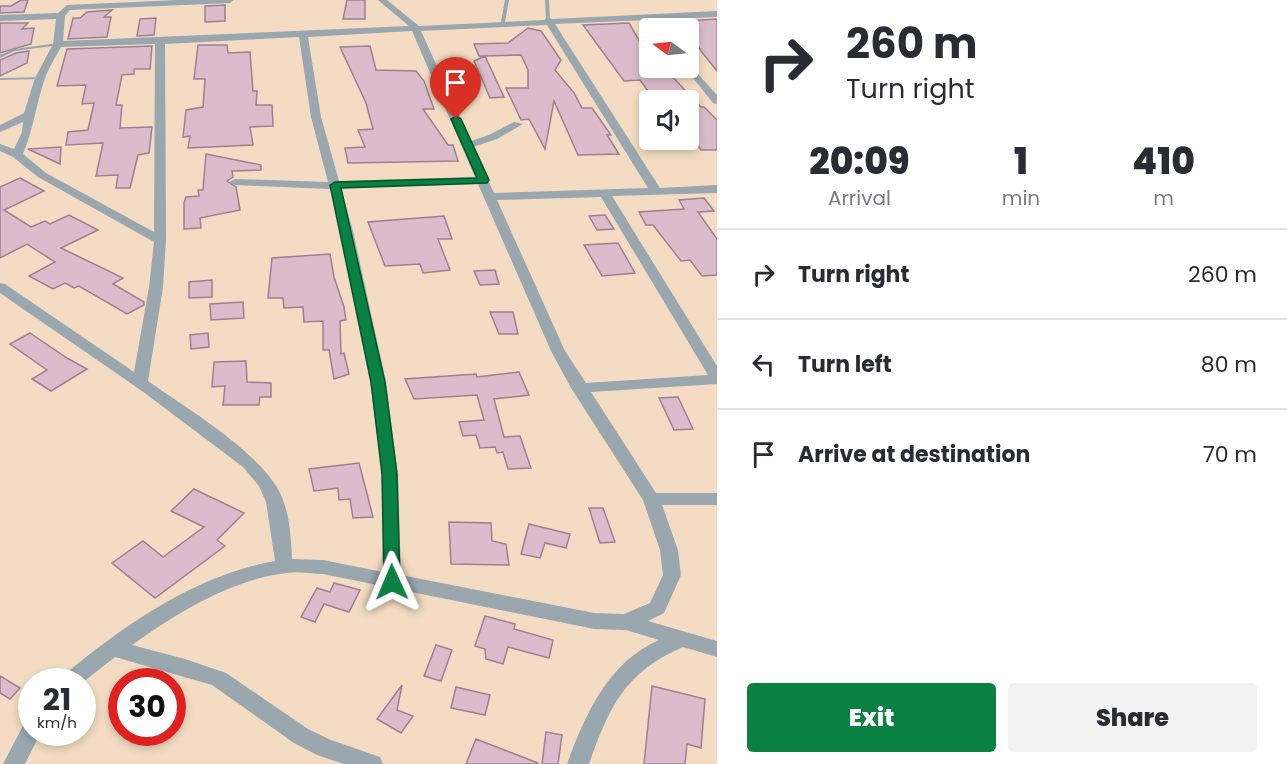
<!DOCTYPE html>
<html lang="en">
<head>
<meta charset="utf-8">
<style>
  body { margin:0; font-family:Poppins,sans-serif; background:#f2f2f3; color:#2b2b33; height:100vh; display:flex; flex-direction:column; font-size:22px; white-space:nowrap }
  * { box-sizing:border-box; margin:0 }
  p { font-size:20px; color:#7c7c81 }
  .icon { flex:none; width:33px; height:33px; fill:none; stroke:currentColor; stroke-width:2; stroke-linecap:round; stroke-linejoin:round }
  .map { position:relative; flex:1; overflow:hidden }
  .panel { display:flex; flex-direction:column; background:#fff; width:570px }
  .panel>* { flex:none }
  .guide { background:#fff; color:#2b2b33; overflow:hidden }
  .needle { width:39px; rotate:285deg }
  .controls { position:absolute; left:639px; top:18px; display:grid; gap:12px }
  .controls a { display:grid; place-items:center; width:60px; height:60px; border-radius:6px; background:#fff; box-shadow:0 3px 9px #0003; font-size:30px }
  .speed { position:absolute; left:18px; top:668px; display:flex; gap:12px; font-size:30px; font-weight:700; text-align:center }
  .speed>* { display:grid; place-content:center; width:78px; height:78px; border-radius:50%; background:#fff; box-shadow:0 3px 9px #0003; line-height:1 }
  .speed small { font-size:15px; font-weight:400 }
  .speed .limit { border:9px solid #d22; background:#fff; color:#111 }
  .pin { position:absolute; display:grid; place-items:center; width:51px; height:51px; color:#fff; margin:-62px -26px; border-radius:50% 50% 50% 0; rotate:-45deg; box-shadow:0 0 6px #0007 }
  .pin .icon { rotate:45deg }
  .me { position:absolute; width:66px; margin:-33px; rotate:359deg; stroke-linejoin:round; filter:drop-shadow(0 0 4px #0008) }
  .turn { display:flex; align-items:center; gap:21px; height:126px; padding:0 30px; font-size:27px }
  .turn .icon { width:78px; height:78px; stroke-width:2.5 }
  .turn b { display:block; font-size:42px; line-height:51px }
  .eta { display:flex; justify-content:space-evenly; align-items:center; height:102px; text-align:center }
  .eta b { font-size:36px; font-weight:800; line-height:42px }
  .cta { display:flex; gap:12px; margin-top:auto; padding:12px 30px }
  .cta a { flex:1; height:69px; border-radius:6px; background:#0b8043; color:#fff; font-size:24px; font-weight:800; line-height:69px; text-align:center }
  .cta a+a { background:#f2f2f3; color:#2b2b33 }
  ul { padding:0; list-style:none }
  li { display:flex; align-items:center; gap:18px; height:90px; padding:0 30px; border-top:2px solid #e1e1e2 }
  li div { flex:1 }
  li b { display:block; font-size:22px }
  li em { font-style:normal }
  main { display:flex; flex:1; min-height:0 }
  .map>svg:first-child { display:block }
</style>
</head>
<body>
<main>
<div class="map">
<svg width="717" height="764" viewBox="0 0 717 764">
  <rect width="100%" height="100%" fill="#f3dcc3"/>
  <path fill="#dbbccd" stroke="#9d8090" stroke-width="1.5" d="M21,0H28L24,12L0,13V6H11Z
    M347,0H365V19H343Z
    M225,5V21L205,22V6Z
    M112,10L104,17H111L107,37L68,39L73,18H80L87,12Z
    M156,18L154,35L137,36L140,19Z
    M717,19V71L701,51L686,21Z
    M0,23H28L22,29L34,28L31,44L0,53Z
    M629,23L640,42H650V70H666L701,107H704L717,120V150H701L688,131V99H654L640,80L624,81L583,25Z
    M528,28L541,31L561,60L555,70L574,93L582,108H592L611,135H607L619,154L578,155L554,101L545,149L529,119L521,120L506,88H528V70L521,55L485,56L504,97L490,98L474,61L485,56H479L474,44L508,43Z
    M198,45H227L228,53L250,52L253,91H257L256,105H272L273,126L250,127L253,145L188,148L190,136L183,137L186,110L203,107L205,79H194Z
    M152,46L150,69H134V74L122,75L116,105H122L120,128L152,127L149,153L138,155L130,188H116L118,175L96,176L103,143L66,145L68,132L88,130L94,103L82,104L86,85L57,86L67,49Z
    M370,46L376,70L416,71L424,81L434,109H423L448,145H453L458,161L348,163L345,148L365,147L358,130L373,129L366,103L340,47Z
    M29,51L27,63L0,76V60L16,53Z
    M61,147L60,164L28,149Z
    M206,154L261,165V170L232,171L233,177L227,181L236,187L240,210L200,218L201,228L184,229V203L186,197L199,196L198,190H203Z
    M20,178L44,191L4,210L31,227L45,221L50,224L69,215L98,230L61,248L123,278L113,284L144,302V305L127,314L79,286L74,288L65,283L53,289L29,276L55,262L27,244L0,258V187Z
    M704,198L714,211L698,212L717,239V275L702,276L690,260L681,261L653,225H646L639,212L684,209L679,200Z
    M605,215L614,229L597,230L589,216Z
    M444,216L452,239H438L450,270L423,273L420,264L385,266L368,222Z
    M618,243L635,273L602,276L584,245Z
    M330,254L334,277L344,307L346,320L340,321L341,354L344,353L349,374L334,379L329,350H323V321L304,322L303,307L284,308L283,298H268L272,258Z
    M495,270L499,284L480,285L474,271Z
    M212,280V297L189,298V282Z
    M243,302L244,318L211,320L210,304Z
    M490,312H513L518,334H499Z
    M30,333L67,358L87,369L51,391L32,379L47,370L10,344Z
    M208,333L209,347L191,349L190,335Z
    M246,361L247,382L271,383V397H260L259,405H223L225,386L212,387L214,362Z
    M519,372L529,395L494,399L504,437L520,436L531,468L508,469L503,452L497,453L495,447L480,448L476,435L463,436L459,422L484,420L477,395L414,399L405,379L476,374L477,377Z
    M678,397L693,429L674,430L659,398Z
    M359,463L373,517L353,518L350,499L339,500L338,488L314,491L309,469Z
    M194,489L244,513L217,540L225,546L155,598L112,563L143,541L163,557L204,527L171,511Z
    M589,508H603L615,542L600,543Z
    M449,522L491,523L492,541L506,544L509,565L451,564Z
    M529,524L570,534L566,548L545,543L540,558L521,554Z
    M334,583L360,590L349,612L324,604L315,622L301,617L317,588L330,592Z
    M485,616L515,624L514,629L553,640L549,658L508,647L503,664L486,659L485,649L475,646Z
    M436,645L452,650L441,681L424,676Z
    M0,676L20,688L10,699L0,693Z
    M402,685L397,710L413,716L401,733L377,719Z
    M652,686L705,699L701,748L687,744L685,764H644Z
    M456,687L490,695L485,715L451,708Z
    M546,732L562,735L558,764H542Z
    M476,739L538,763L537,764H466Z"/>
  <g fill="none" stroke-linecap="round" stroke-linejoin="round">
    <path fill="#9aa7af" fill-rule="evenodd" d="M505,0H509L505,22L503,23L501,22Z
      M545,0H549L550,20L548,21L546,20Z
      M58,43L60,44V45L15,51L0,58V55L14,49Z
      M42,77V78L40,79L0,80V78Z"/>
    <path fill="#9aa7af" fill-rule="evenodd" d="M178,0H234L230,3L70,10L65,16L63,41L409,26L378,0H387L419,26L544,20L548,17L552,19L717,11V17L555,24L660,188L717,185V193L612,196L717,366V384L591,392L656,493H717V505H662L678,550L681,575L664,613L648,621L717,641V657L683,647C625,672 609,707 589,764H567C585,715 608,662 659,640L626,630L594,629L323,574C311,574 298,571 286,573C230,580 177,613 132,645L185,659L226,673L308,729L331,740L380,757L383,764H344L317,755L294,743L212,685L115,657L82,683V681H61L64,675C124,625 196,575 275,561L266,502L259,486L243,467L142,391L0,293V283L5,284L134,372L149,287L154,242L38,177L13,157L0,151V144L14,149L22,132L23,122L0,132V125L24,113L35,78L53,44L56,19L0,21V15L58,13L67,5ZM547,25L648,188L494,193L473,147L497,139L523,124L514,122L489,135L471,141L421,31ZM412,31L475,177L339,181L321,117L308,37ZM299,37L311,117L328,182L235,179L229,182L235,185L330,189L341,231L370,382L382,474L383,572L323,560L292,559C291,538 290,515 281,495C263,454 185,407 148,381L163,287L166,240L165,44ZM155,44L154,232L46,173L23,154C33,130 36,106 44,81C48,69 55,58 61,47ZM478,184L551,351L571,388L643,500L660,550L663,575L650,603L624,614L594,613L401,575L398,474L386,382L353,231L341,188ZM601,197L708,375L586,383L565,351L497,200Z
      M688,63L717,95V104L713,103L685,68H688Z
      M32,720V732H41L25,764H3L25,722Z"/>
  </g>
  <path fill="#0b8043" stroke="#07532c" stroke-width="1.5" d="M456,116L461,119L489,180L487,183L341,188L385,382L397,474L400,582L398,586H386L384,582L382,474L371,382L330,185L335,182L477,178L451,119Z"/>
</svg>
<div class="controls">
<a><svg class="needle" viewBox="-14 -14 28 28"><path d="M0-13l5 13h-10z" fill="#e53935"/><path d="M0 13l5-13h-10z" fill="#7c7c81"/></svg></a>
<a><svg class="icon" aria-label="sound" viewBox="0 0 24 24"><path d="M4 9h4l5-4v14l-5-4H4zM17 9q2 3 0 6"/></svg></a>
</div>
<div class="speed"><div>21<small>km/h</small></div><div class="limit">30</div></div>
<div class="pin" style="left:456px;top:119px;background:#d93025"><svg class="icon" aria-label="arrive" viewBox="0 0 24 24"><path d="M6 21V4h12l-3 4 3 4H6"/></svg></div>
<svg class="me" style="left:392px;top:582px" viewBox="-20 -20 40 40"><path d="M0-17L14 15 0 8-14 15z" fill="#0b8043" stroke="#fff" stroke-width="4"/></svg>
</div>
<section class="panel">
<div class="guide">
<div class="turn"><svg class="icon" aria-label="right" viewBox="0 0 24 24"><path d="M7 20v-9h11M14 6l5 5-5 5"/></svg><div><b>260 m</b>Turn right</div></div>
</div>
<div class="eta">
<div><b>20:09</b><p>Arrival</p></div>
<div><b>1</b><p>min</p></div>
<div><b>410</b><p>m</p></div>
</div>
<ul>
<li><svg class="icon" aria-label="right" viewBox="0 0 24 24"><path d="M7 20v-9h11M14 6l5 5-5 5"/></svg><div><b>Turn right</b></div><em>260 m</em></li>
<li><svg class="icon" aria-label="left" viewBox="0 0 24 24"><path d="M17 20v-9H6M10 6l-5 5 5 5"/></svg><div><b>Turn left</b></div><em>80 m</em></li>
<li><svg class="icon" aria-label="arrive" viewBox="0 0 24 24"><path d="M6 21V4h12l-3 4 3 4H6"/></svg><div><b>Arrive at destination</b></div><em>70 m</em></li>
</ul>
<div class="cta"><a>Exit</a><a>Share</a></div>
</section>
</main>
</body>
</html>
